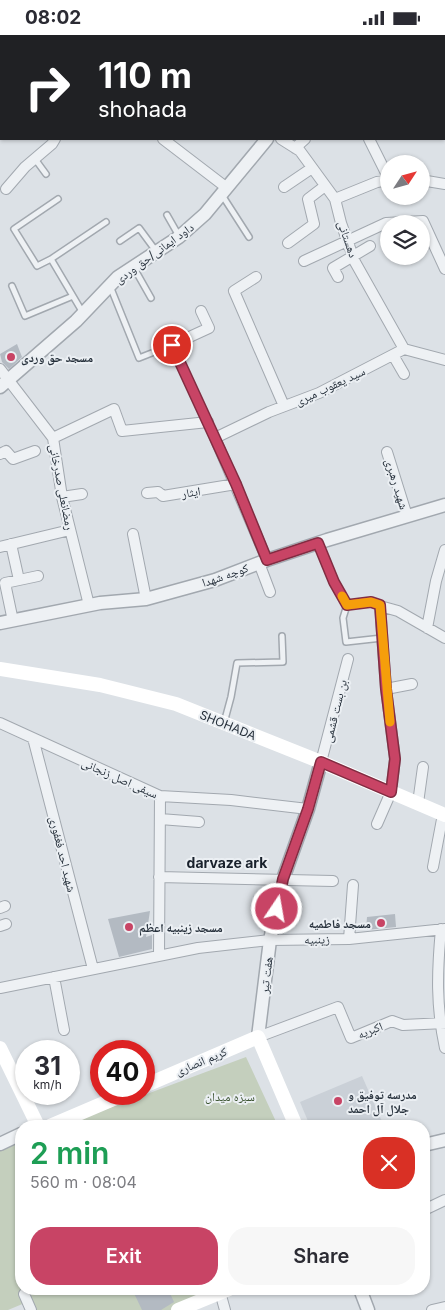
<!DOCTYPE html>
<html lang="en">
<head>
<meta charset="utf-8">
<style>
  body { margin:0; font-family:Inter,"Noto Naskh Arabic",sans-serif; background:#f7f7f7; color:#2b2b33; height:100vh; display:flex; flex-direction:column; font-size:19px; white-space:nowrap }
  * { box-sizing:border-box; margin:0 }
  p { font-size:16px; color:#7c7c81 }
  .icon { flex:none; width:28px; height:28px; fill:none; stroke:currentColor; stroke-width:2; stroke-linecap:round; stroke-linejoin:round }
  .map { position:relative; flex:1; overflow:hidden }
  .drawer { position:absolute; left:15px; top:1085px; width:415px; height:175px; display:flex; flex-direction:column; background:#fff; border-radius:20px; box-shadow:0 1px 4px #0004 }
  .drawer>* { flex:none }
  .banner { position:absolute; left:0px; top:0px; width:445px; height:105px; box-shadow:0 1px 4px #0004; background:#202124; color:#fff; overflow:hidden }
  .needle { width:32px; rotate:54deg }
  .buttons { position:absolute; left:380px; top:120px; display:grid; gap:10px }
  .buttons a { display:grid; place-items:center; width:50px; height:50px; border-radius:50%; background:#fff; box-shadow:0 1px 4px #0004; font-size:25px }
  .speed { position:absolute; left:15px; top:1005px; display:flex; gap:10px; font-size:25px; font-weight:700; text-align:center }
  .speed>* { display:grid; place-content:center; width:65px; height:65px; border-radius:50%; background:#fff; box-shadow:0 1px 4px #0004; line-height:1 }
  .speed small { font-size:12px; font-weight:400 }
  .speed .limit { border:8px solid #d22; background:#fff; color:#111 }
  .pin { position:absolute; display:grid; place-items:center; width:42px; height:42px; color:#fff; margin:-21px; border:2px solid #fff; border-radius:50%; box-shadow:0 1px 5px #0007 }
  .me { position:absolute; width:55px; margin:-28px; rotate:12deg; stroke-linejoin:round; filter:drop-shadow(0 0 4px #0008) }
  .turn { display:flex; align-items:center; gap:18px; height:105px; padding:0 15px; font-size:22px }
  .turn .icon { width:65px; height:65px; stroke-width:2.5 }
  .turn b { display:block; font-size:35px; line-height:42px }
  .round { display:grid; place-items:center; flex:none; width:52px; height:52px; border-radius:20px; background:#f7f7f7 }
  .summary { display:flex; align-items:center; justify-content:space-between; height:85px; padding:0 15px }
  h1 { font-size:30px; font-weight:600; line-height:38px; color:#1e9e55 }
  .primary-button { display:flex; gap:10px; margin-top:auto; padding:10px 15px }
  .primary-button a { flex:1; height:58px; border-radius:20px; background:#c84465; color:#fff; font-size:20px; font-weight:600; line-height:58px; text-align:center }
  .primary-button a+a { background:#f7f7f7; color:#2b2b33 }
  .status { display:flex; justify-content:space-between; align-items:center; height:35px; padding:0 25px; background:#fff; direction:ltr }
  .status svg { height:14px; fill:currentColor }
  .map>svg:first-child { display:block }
</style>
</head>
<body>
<div class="status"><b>08:02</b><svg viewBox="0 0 49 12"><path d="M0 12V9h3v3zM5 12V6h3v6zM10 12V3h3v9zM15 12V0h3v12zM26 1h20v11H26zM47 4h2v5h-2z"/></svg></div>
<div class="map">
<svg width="445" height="1275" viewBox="0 0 445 1275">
  <rect width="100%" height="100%" fill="#dce1e6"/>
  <path fill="#cad0d7" d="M362,1041L384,1091H310L300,1067Z"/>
  <path fill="#c4cfbd" d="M246,1022L278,1091H61Z
    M21,1106V1254H220L173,1275H36L32,1265L8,1275H0V1114Z"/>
  <path fill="#b3bac2" d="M17,309L22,322L9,334L2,327L0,319Z
    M150,876L146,902L152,900V914L119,922L108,884Z
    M395,879L396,892L366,895L367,882Z
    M132,1254H168L174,1267L161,1275H142Z"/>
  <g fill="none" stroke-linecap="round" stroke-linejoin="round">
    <g stroke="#a2a8af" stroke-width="8">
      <path id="service" d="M35,124L46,139
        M222,160L249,202
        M58,164L14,194L37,231L51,224L106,187
        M167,180L179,201
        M120,206L139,193L156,216
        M51,224L83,278
        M134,233L151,263
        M12,251L25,281L73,261
        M110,251L139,323L172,310L215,403
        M318,508L334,547L347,570L371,567L380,571
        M347,570L343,583L346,607L382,603
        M224,688L231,662L237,628L283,627L282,601"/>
    </g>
    <g stroke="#a2a8af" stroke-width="12">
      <path id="minor" d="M162,0L163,1
        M283,0L285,1
        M371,0L372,1
        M410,0L411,1
        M0,46H1
        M163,104L227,153
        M281,104L300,116L335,164L341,188L355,227L404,314
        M369,104L389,144
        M295,113L305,104
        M421,145L445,149
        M284,152L312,133
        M6,154L25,132L52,109L55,104
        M335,164L377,147L389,145
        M288,208L314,189L308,164L325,151
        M304,226L386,188L423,186L445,234
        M256,242L234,256L284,371
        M338,242L333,233L370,211
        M172,310L209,293L201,276
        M393,320L404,339
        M0,334L53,403L62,462L89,570
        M53,403L114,374L122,396L208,387
        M387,417L407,481
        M0,419L6,416L13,424L35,416
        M147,458L158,457L163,461L236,449
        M62,462L82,459
        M133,499L146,564
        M11,509L19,545
        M0,512L70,495
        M267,525L215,403L269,377L319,358L404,314L445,325
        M259,528L270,557
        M13,586L5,548L38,541
        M427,593L436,546L445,515
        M386,654L412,649
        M0,688L160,761L231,765L308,774
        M33,703L93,934
        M321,727L348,624
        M418,768L423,732
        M160,784L199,787
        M377,789L391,757L395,724L386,654L380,571L398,576L445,603
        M433,832L443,779
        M159,842L333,846
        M0,873L5,871
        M0,891L6,889
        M441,894C437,937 436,971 445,1013
        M349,904L353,850
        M159,920L160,761
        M54,942L64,995
        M0,953L198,913L270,905L349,904L445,894
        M258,1002L338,972L351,1003L392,986L403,990L445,988
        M424,1175L445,1165
        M220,1257L225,1275
        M24,1259L31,1275
        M432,1275L445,1272"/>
    </g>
    <g stroke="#a2a8af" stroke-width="15">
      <path id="tertiary" d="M353,1L355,0
        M0,352L76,286L118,242L179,202L205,179L267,104
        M0,588L100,568L146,564L215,545L267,525L327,505L445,470
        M258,1002L270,905L283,844L308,774L321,727
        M0,1109L21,1099
        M424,1110L445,1105
        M360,1254L368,1275"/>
    </g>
    <use href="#service" stroke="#eef1f4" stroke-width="5"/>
    <use href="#minor" stroke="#eef1f4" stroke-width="10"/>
    <use href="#tertiary" stroke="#eef1f4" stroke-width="12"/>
    <path stroke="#fff" stroke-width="14" d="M0,634L100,650L176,669L321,727L445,780
      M0,1013L38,1091
      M144,1051L258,1002L296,1091
      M50,1091L125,1059
      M178,1275L229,1254"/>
  </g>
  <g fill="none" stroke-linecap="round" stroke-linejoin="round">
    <g stroke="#822c42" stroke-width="12">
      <path id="route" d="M172,310L236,449L267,525L318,508L334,547L347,570L371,567L380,570L386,654L395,724L391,757L321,727L308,774L283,844L277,874"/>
    </g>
    <use href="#route" stroke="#c84465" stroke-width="9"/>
    <path stroke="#f59e0b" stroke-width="9" d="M342,561L347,570L371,567L380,570L390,687"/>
  </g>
  <g fill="#c84465" stroke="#ebeff3" stroke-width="2">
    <circle cx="11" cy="322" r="5"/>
    <circle cx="381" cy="888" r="5"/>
    <circle cx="129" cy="892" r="5"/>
    <circle cx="338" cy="1066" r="5"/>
  </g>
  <g text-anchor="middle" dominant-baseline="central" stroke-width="4" stroke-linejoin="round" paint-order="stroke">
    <g font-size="12" fill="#26303b" stroke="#ebeff3">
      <text transform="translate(348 204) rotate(71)">دهستانی</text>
      <text transform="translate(154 218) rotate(-36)">داود ایمانی/حق وردی</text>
      <text transform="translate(330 351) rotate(-25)">سید یعقوب میری</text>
      <text transform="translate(397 449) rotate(73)">شهید رهبری</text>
      <text transform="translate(62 452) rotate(79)">رمضانعلی صدرخانی</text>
      <text transform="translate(191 457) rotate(-9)">ایثار</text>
      <text transform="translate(225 540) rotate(-19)">کوچه شهدا</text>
      <text transform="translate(335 676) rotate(-76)">بن بست قشمی</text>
      <text transform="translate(228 690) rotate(22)">SHOHADA</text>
      <text transform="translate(120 743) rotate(24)">سیفی اصل زنجانی</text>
      <text transform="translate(63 819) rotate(76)">شهید احد فغفوری</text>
      <text transform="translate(317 904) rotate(-1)">زینبیه</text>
      <text transform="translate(266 940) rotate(-83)">هفت تیر</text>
      <text transform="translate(370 995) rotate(-22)">اکبریه</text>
      <text transform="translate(201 1026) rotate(-23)">کریم انصاری</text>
    </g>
    <g font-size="12" font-weight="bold" fill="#26303b" stroke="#ebeff3" text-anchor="start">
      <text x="21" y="322">مسجد حق وردی</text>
      <text x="371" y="888" text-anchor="end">مسجد فاطمیه</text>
      <text x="139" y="892">مسجد زینبیه اعظم</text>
      <text x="348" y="1059">مدرسه توفیق و<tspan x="348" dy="14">جلال آل احمد</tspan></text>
    </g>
    <g font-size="12" fill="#3e5634" stroke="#ebeff3">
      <text x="230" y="1061">سبزه میدان</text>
    </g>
    <g font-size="14" font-weight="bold" fill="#19212c" stroke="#ebeff3">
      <text x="227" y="827">darvaze ark</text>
    </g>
  </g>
</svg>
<div class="buttons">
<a><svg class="needle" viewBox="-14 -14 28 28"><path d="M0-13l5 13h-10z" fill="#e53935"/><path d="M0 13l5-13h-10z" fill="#7c7c81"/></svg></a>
<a><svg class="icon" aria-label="layers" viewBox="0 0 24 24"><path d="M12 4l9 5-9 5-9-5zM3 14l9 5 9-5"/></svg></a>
</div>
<div class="speed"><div>31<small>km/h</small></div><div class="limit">40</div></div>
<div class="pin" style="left:172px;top:310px;background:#d93025"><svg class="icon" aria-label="arrive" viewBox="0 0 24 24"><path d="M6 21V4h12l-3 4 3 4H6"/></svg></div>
<svg class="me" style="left:277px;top:874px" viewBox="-20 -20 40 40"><circle r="17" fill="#c84465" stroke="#fff" stroke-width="3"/><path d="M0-11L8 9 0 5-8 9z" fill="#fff"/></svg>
<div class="banner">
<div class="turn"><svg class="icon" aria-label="right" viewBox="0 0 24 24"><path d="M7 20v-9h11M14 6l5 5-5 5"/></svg><div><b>110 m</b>shohada</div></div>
</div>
<section class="drawer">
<div class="summary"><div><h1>2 min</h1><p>560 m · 08:04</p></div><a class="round" style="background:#d93025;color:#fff"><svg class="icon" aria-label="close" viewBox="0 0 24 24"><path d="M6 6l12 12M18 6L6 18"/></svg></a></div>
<div class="primary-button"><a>Exit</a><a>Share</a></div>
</section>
</div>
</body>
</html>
